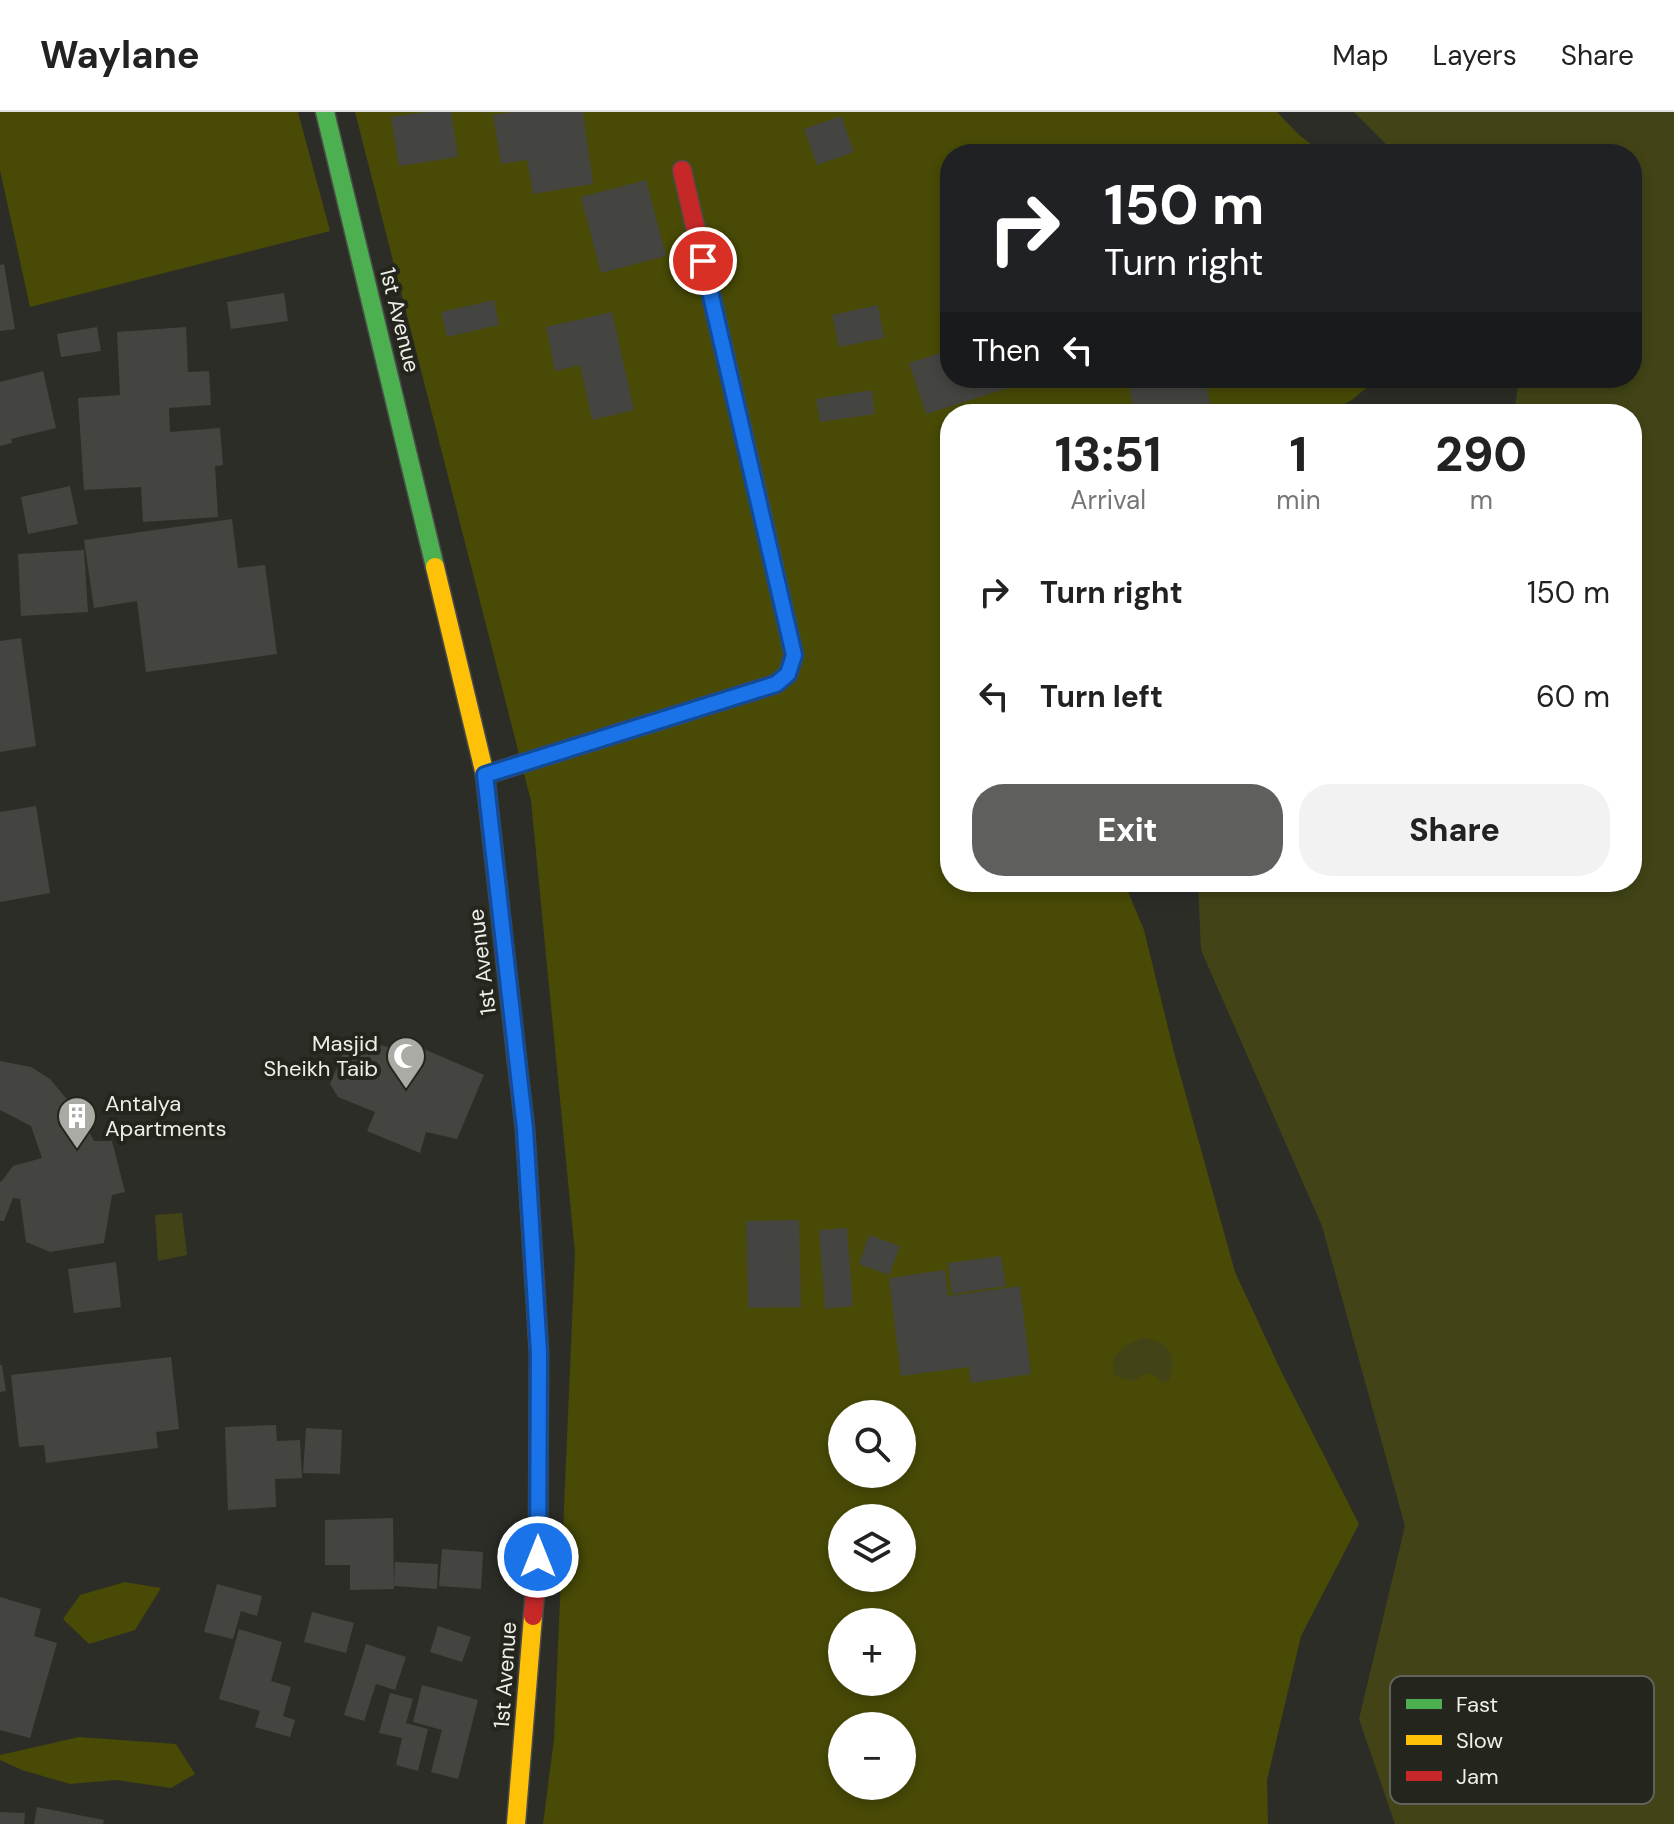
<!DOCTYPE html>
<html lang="en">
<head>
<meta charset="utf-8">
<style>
  body { margin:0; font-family:"DM Sans",sans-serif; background:#f2f2f2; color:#222; height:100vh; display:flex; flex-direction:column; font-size:30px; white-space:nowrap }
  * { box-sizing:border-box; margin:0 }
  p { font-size:26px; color:#767676 }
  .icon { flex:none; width:44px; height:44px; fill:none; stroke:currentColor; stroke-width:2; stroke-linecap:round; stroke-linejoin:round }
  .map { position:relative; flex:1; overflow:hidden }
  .sheet { position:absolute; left:940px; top:292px; width:702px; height:488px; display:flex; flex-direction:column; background:#fff; border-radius:32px; box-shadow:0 4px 12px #0003 }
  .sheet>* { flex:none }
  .guide { position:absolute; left:940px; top:32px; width:702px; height:244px; border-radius:32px; box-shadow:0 4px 12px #0003; background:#202124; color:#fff; overflow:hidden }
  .controls { position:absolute; left:828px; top:1288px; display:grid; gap:16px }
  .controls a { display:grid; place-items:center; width:88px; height:88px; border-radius:50%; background:#fff; box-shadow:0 4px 12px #0003; font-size:40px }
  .pin { position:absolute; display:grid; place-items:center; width:68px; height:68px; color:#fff; margin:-34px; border:4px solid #fff; border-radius:50%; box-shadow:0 2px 8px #0007 }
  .me { position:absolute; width:88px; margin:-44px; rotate:0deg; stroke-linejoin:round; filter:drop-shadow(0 0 6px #0008) }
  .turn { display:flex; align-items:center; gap:28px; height:168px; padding:0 32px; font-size:36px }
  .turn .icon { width:104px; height:104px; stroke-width:2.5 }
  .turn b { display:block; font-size:56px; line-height:68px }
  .then { display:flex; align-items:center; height:76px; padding:0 32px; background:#0003; gap:16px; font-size:30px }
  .eta { display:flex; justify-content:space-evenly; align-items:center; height:136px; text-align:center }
  .eta b { font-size:48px; font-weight:800; line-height:56px }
  .action { display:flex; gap:16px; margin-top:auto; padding:16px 32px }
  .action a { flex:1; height:92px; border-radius:32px; background:#5f605d; color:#fff; font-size:32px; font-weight:800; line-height:92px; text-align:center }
  .action a+a { background:#f2f2f2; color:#222 }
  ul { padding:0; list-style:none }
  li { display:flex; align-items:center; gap:24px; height:104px; padding:0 32px }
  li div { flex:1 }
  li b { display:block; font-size:30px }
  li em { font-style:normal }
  header { display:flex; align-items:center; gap:48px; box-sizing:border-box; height:112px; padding:0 40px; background:#fff; border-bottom:2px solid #e0e0e0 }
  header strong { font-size:38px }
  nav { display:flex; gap:44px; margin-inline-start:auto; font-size:28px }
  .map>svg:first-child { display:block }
</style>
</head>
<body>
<header>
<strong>Waylane</strong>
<nav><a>Map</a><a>Layers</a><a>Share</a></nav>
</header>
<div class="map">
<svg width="1674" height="1712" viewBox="0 0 1674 1712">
  <rect width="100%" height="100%" fill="#2d2d28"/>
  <path fill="#484a06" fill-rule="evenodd" d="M0,0H298L330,119L30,195L0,58Z
    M355,0H1277L1299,23L1324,42H950V266H1378L1352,288L1326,302H950V770H1124L1144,818L1175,944L1235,1160L1282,1261L1359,1412L1301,1524L1267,1668L1268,1712H543L554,1627L575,1141L531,689ZM842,1302H902V1362H842ZM842,1406H902V1466H842ZM842,1510H902V1570H842ZM842,1614H902V1674H842Z
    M125,1470L161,1476L135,1518L89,1532L63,1507L80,1483Z
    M79,1625L176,1632L195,1662L171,1676L116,1668L70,1672L22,1658L0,1648V1643Z"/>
  <path fill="#424417" d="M1354,0H1674V1712H1395L1359,1607L1405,1414L1322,1114L1201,838L1198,770H1632V302H1514L1519,266H1632V42H1396Z
    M182,1101L187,1143L158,1149L155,1103Z
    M1143,1226C1170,1230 1178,1243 1169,1268L1162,1272L1156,1264L1145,1261L1134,1269L1122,1267L1113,1262C1110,1240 1124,1233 1143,1226Z"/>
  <path fill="#444540" d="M426,0H451L458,45L399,54L391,5Z
    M512,0H583L593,72L533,82L527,48L501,52L493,3Z
    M841,4L854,40L817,53L804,17Z
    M646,68L666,144L601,161L581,85Z
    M4,152L15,217L0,219V153Z
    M284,181L288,209L231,217L227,190Z
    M494,188L499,213L447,225L441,200Z
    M878,193L884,226L839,235L832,203Z
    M612,200L634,298L592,308L580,253L555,259L546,215Z
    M97,215L101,239L61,245L57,222Z
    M186,215L188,260L209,259L211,293L169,296L170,320L220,316L223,353L215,354L218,405L143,410L141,375L84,378L78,286L120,283L117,220Z
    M950,238V266H1005L1008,276L926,302L909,251Z
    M43,259L56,316L11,327L12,331L0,334V270Z
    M1128,266H1205L1212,302H1134Z
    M872,278L875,302L820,310L816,287Z
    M70,374L78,412L28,422L21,385Z
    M232,407L238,456L265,453L277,542L146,560L137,489L94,496L84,428Z
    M84,438L88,500L21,504L18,442Z
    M21,526L36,634L0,640V529Z
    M36,694L50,781L0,790V700Z
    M350,925L399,938L403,928L484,963L457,1027L426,1020L420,1041L367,1019L375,1000L338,985L330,972Z
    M0,949L31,955L50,967L81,1004L94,1029H112L125,1080L112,1083L104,1131L50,1140L26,1130L20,1087L13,1086L4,1109H0V1069L1,1070L13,1054L42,1046L31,1014L0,998Z
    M799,1108L801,1195L748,1196L746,1109Z
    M847,1116L853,1194L825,1197L819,1118Z
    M869,1123L900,1134L889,1163L859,1152Z
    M1001,1144L1006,1174L952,1182L948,1151Z
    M116,1150L121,1195L74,1201L68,1157Z
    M945,1158L948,1184L1020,1174L1031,1262L971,1271L969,1255L901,1264L889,1166Z
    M171,1245L179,1317L156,1320L158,1336L46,1351L44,1333L19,1335L11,1263Z
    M0,1253H2L6,1279L0,1280Z
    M276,1313L277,1329L300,1328L302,1366L275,1367L276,1395L228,1398L225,1315Z
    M306,1316L342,1318L340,1362L303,1361Z
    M393,1406L394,1477L350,1478V1453H325V1408Z
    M442,1437L483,1440L481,1477L439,1474Z
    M395,1450L438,1452L437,1477L394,1474Z
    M217,1472L262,1484L257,1504L241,1499L233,1527L204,1520Z
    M0,1485L41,1497L34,1524L57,1531L30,1626L0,1618Z
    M312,1500L354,1511L346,1541L304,1530Z
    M438,1514L471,1525L462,1550L430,1540Z
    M239,1517L282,1530L271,1569L291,1575L283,1604L295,1608L290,1625L255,1615L260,1599L219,1587Z
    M366,1532L406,1545L395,1578L376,1572L364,1609L344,1603Z
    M422,1573L478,1588L458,1667L431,1660L442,1618L413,1610Z
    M390,1581L413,1587L406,1611L428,1617L418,1659L396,1653L402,1626L379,1621Z
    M37,1695L104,1708L103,1712H34Z
    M0,1700L25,1701L24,1712H0Z"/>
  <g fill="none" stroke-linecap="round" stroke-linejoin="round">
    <g stroke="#4b4b48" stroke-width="21">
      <path id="fast" d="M325,0L435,455
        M485,663L776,572L788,562L794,543L762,403"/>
    </g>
    <g stroke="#4b4b48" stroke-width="21">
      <path id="slow" d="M435,455L485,663L517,949
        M516,1712L533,1504"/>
    </g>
    <g stroke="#4b4b48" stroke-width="21">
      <path id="jam" d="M682,58L762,403
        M517,949L525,1017L539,1241L538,1445L533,1504"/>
    </g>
    <use href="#fast" stroke="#4caf50" stroke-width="18"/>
    <use href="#slow" stroke="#ffc107" stroke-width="18"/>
    <use href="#jam" stroke="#c62828" stroke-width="18"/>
  </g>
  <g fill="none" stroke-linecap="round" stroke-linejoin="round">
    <g stroke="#114b97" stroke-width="20">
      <path id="route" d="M538,1445L539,1241L525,1017L485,663L776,572L788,562L794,543L703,149"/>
    </g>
    <use href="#route" stroke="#1a73e8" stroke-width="14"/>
  </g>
  <defs>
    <g id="mosque-pin" transform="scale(2)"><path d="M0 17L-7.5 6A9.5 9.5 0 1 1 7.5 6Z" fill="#aaaba5" stroke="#24251c"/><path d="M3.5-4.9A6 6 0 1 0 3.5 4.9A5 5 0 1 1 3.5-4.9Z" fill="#fff"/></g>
    <g id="building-pin" transform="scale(2)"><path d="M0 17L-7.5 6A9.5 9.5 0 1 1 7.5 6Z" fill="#aaaba5" stroke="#24251c"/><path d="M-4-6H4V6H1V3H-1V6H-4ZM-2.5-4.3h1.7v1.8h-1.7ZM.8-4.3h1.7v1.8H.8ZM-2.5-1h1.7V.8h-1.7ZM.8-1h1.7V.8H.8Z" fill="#fff"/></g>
  </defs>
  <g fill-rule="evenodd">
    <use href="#mosque-pin" x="406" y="944"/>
    <use href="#building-pin" x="77" y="1004"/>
  </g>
  <g text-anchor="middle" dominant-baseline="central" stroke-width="8" stroke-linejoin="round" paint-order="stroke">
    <g font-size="22" fill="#eeefe9" stroke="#24251c">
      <text transform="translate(400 208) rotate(76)">1st Avenue</text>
      <text transform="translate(482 850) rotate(-97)">1st Avenue</text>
      <text transform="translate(505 1563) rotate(-86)">1st Avenue</text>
    </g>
    <g font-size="22" fill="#eeefe9" stroke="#24251c" text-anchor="end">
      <text x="378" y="931">Masjid<tspan x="378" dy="25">Sheikh Taib</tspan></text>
      <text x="105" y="991" text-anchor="start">Antalya<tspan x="105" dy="25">Apartments</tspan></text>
    </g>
  </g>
  <rect x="1390" y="1564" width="264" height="128" rx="12" fill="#24251c" stroke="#61625a" stroke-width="2"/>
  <rect x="1406" y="1587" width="36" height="10" fill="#4caf50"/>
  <rect x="1406" y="1623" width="36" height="10" fill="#ffc107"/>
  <rect x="1406" y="1659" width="36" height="10" fill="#c62828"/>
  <g font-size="22" fill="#eeefe9">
    <text x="1456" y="1600">Fast</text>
    <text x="1456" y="1636">Slow</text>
    <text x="1456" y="1672">Jam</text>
  </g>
</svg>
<div class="controls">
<a><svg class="icon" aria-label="search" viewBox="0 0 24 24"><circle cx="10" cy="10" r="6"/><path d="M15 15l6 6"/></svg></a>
<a><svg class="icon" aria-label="layers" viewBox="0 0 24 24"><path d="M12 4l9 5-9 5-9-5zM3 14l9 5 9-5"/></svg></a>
<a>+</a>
<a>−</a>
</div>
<div class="pin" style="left:703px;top:149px;background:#d93025"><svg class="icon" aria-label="arrive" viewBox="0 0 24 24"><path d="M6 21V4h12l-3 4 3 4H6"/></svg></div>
<svg class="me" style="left:538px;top:1445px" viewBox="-20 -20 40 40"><circle r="17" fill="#1a73e8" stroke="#fff" stroke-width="3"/><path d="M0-11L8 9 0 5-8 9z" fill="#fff"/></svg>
<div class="guide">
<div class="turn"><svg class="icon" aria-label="right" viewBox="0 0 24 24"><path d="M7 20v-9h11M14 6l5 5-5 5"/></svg><div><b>150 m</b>Turn right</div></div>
<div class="then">Then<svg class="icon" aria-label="left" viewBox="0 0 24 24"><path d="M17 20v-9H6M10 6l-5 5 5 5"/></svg></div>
</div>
<section class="sheet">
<div class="eta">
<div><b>13:51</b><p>Arrival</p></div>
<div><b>1</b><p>min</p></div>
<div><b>290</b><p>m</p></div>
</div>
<ul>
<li><svg class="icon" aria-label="right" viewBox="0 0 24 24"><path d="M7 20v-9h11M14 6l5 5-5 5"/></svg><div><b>Turn right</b></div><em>150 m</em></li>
<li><svg class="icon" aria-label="left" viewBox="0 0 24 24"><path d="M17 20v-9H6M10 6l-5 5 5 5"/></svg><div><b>Turn left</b></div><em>60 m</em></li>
</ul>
<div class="action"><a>Exit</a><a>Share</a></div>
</section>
</div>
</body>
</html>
